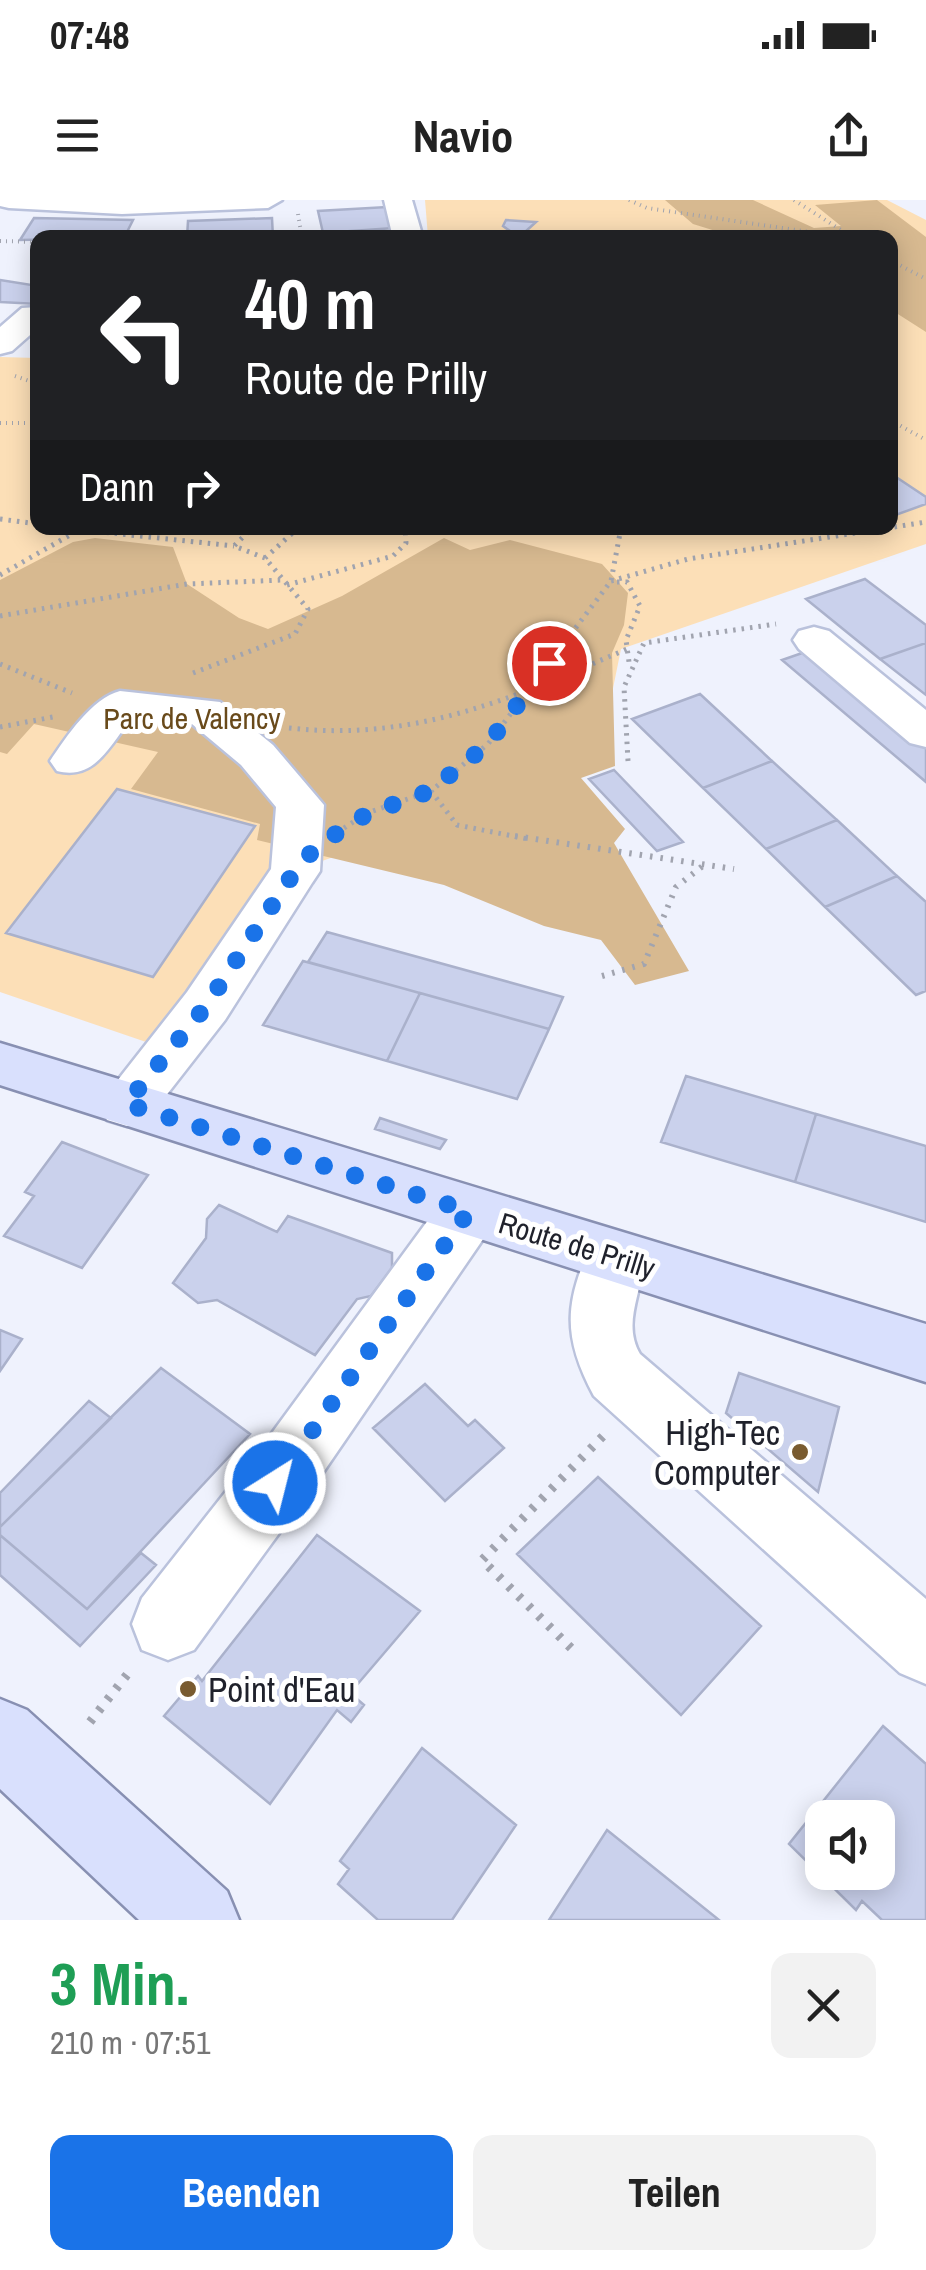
<!DOCTYPE html>
<html lang="de">
<head>
<meta charset="utf-8">
<style>
  body { margin:0; font-family:"Archivo Narrow",sans-serif; background:#f2f2f2; color:#222; height:100vh; display:flex; flex-direction:column; font-size:38px; white-space:nowrap }
  * { box-sizing:border-box; margin:0 }
  p { font-size:32px; color:#767676 }
  .icon { flex:none; width:55px; height:55px; fill:none; stroke:currentColor; stroke-width:2; stroke-linecap:round; stroke-linejoin:round }
  .map { position:relative; height:1720px; overflow:hidden }
  .side { display:flex; flex-direction:column; background:#fff; flex:1 }
  .side>* { flex:none }
  .top-card { position:absolute; left:30px; top:30px; width:868px; height:305px; border-radius:20px; box-shadow:0 5px 25px #0003; background:#202124; color:#fff; overflow:hidden }
  .fabs { position:absolute; left:805px; top:1600px; display:grid; gap:20px }
  .fabs a { display:grid; place-items:center; width:90px; height:90px; border-radius:20px; background:#fff; box-shadow:0 5px 25px #0003; font-size:50px }
  .pin { position:absolute; display:grid; place-items:center; width:85px; height:85px; color:#fff; margin:-42px; border:5px solid #fff; border-radius:50%; box-shadow:0 2px 10px #0007 }
  .me { position:absolute; width:110px; margin:-55px; rotate:36deg; stroke-linejoin:round; filter:drop-shadow(0 0 8px #0008) }
  .turn { display:flex; align-items:center; gap:35px; height:210px; padding:0 50px; font-size:45px }
  .turn .icon { width:130px; height:130px; stroke-width:2.5 }
  .turn b { display:block; font-size:70px; line-height:85px }
  .then { display:flex; align-items:center; height:95px; padding:0 50px; background:#0003; gap:20px; font-size:38px }
  .round { display:grid; place-items:center; flex:none; width:105px; height:105px; border-radius:20px; background:#f2f2f2 }
  .head { display:flex; align-items:center; justify-content:space-between; height:170px; padding:0 50px }
  h1 { font-size:60px; font-weight:800; line-height:75px; color:#1e9e55 }
  .button { display:flex; gap:20px; margin-top:auto; padding:20px 50px }
  .button a { flex:1; height:115px; border-radius:20px; background:#1a73e8; color:#fff; font-size:40px; font-weight:800; line-height:115px; text-align:center }
  .button a+a { background:#f2f2f2; color:#222 }
  .status { display:flex; justify-content:space-between; align-items:center; height:70px; padding:0 50px; background:#fff; direction:ltr }
  .status svg { height:28px; fill:currentColor }
  header { display:flex; justify-content:space-between; align-items:center; height:130px; padding:0 50px; background:#fff; font-size:45px; font-weight:800 }
  .map>svg:first-child { display:block }
</style>
</head>
<body>
<div class="status"><b>07:48</b><svg viewBox="0 0 49 12"><path d="M0 12V9h3v3zM5 12V6h3v6zM10 12V3h3v9zM15 12V0h3v12zM26 1h20v11H26zM47 4h2v5h-2z"/></svg></div>
<header><svg class="icon" aria-label="menu" viewBox="0 0 24 24"><path d="M4 6h16M4 12h16M4 18h16"/></svg>Navio<svg class="icon" aria-label="share" viewBox="0 0 24 24"><path d="M12 15V3M7 8l5-5 5 5M5 13v7h14v-7"/></svg></header>
<div class="map">
<svg width="926" height="1720" viewBox="0 0 926 1720">
  <rect width="100%" height="100%" fill="#eff2fd"/>
  <path fill="#fcdfb7" d="M425,0H887L926,20V344L621,449L597,567L319,662L184,855L0,792V157L37,158L38,328H890V38L428,37Z"/>
  <path fill="#d7b990" d="M665,0H753L814,28L841,26L815,5L877,0L926,37V132L890,109V38L735,37L693,24Z
    M95,338L173,347L187,384L239,418L268,429L342,396L444,338L470,350L510,340L602,364L628,393L624,425L612,453L615,566L581,578L625,629L614,643L689,771L635,785L601,740L544,726L444,685L257,640L260,624L131,589L158,552L34,524L7,554L0,552V380L73,342Z"/>
  <path fill="#cad1ec" stroke="#aab1cb" stroke-width="2.5" fill-rule="evenodd" d="M387,7L394,28L323,33L318,11Z
    M34,18L133,20L124,38L20,40Z
    M272,18L273,38H187L188,21Z
    M506,20L536,22L525,32L510,31L503,26Z
    M0,80L38,86V104L0,102Z
    M890,273L926,297V304L890,317Z
    M865,379L926,425V443L880,459L806,399Z
    M926,443V495L880,459Z
    M808,451L926,548V582L782,460Z
    M700,494L772,561L703,588L632,519Z
    M772,561L837,620L766,649L703,588Z
    M614,570L683,642L657,651L589,579Z
    M117,589L255,626L153,777L6,733Z
    M837,620L897,676L825,707L766,649Z
    M897,676L926,702V791L916,795L825,707Z
    M327,732L563,797L549,829L308,762Z
    M303,761L420,793L387,861L263,825Z
    M420,793L549,829L517,899L387,861Z
    M686,876L816,914L795,982L661,942Z
    M816,914L926,946V1022L795,982Z
    M380,918L446,940L440,949L375,929Z
    M62,942L148,975L82,1068L4,1036L34,996L25,992Z
    M219,1005L277,1032L288,1016L392,1053V1068L371,1096L357,1099L315,1155L217,1100L198,1103L173,1083L206,1038L207,1019Z
    M0,1130L22,1139L0,1171Z
    M161,1168L250,1234L87,1409L0,1335V1327Z
    M739,1173L839,1207L818,1292L726,1213Z
    M425,1184L468,1226L475,1220L504,1248L445,1301L373,1228Z
    M89,1201L111,1218L0,1327V1293Z
    M598,1277L761,1426L681,1515L517,1354Z
    M0,1335L87,1409L141,1353L156,1365L80,1446L0,1375Z
    M317,1335L420,1411L350,1493L364,1505L351,1522L337,1510L270,1604L164,1516L198,1476L202,1481Z
    M883,1526L926,1564V1720H882L862,1701L856,1710L789,1644ZM822,1618H878V1672H822Z
    M422,1548L516,1625L452,1720H378L338,1684L349,1669L340,1661Z
    M607,1630L719,1720H549Z"/>
  <g fill="none" stroke-linecap="round" stroke-linejoin="round">
    <g stroke="#bac2dc" stroke-width="5">
      <path id="minor" d="M0,0H282L268,8L122,14L9,8L0,6Z
        M384,0H412L423,38H393Z
        M38,107V128L12,151L0,154V127L22,108Z
        M814,427L829,431L926,510V547L910,543L799,449L793,440L799,431Z
        M120,491L220,502L273,545L324,605L320,671L312,683L225,820L147,920L127,926L107,920L99,904L187,792L271,669L276,607L241,565L192,524L131,519C110,545 95,581 57,571L50,561C66,537 92,498 120,491Z
        M469,986L490,993L499,1011L490,1029L320,1277L194,1450L168,1460L142,1450L132,1424L142,1398L272,1233L448,993Z
        M616,1031L638,1039C656,1076 617,1115 640,1154L926,1399V1484L900,1473L594,1196C561,1135 565,1100 594,1039Z"/>
    </g>
    <g stroke="#8890b2" stroke-width="5">
      <path id="major" d="M0,843L926,1124V1182L0,885Z
        M0,1499L27,1510L227,1691L239,1720H139L0,1589Z"/>
    </g>
    <path stroke="#a1a4af" stroke-width="4" stroke-dasharray="1 5" stroke-linecap="butt" d="M629,0L647,8L850,38
      M794,0L852,37
      M298,14L302,38
      M0,41L38,42
      M890,60L926,79
      M15,176L38,184
      M890,220L926,240
      M0,223H38"/>
    <path stroke="#a1a4af" stroke-width="5" stroke-dasharray="2.5 6" stroke-linecap="butt" d="M0,319L38,324
      M64,328L234,346
      M265,358L298,328
      M0,375L77,331
      M611,381L688,359L926,322
      M617,382H627L640,406L626,440L629,462
      M287,385L393,356L406,343L405,328
      M0,416L187,384L283,380
      M0,464L72,493
      M193,473L295,434L308,409L265,358L234,346L252,328
      M0,527L53,517
      M289,528C416,542 513,498 627,449
      M628,561L624,487L644,443L776,424
      M431,591L457,625L528,639
      M344,628L367,613L431,591L488,544L611,381L621,328"/>
    <path stroke="#a1a4af" stroke-width="6" stroke-dasharray="2.5 8" stroke-linecap="butt" d="M515,636L734,669
      M602,776L644,764L676,687L704,665"/>
    <path stroke="#a1a4af" stroke-width="9" stroke-dasharray="4 10" stroke-linecap="butt" d="M571,1448L482,1360L605,1234
      M90,1522L133,1467"/>
    <use href="#minor" fill="#fff" fill-rule="evenodd"/>
    <use href="#major" fill="#d9e0fd" fill-rule="evenodd"/>
  </g>
  <g fill="none" stroke-linecap="round" stroke-linejoin="round">
    <path stroke="#1a73e8" stroke-width="18" stroke-dasharray="0 32.4" d="M275,1283L469,1011L126,904L206,806L295,671L317,646L367,614L430,591L488,544L549,463"/>
  </g>
  <g fill="#795b30" stroke="#fff" stroke-width="4">
    <circle cx="800" cy="1252" r="10"/>
    <circle cx="188" cy="1489" r="10"/>
  </g>
  <g text-anchor="middle" dominant-baseline="central" stroke-width="10" stroke-linejoin="round" paint-order="stroke">
    <g font-size="30" fill="#694a1b" stroke="#fff">
      <text x="192" y="518">Parc de Valency</text>
    </g>
    <g font-size="30" fill="#1f212b" stroke="#fff">
      <text transform="translate(577 1045) rotate(17)">Route de Prilly</text>
    </g>
    <g font-size="35" fill="#1f212b" stroke="#fff" text-anchor="end">
      <text x="780" y="1232">High-Tec<tspan x="780" dy="40">Computer</tspan></text>
      <text x="208" y="1489" text-anchor="start">Point d'Eau</text>
    </g>
  </g>
</svg>
<div class="fabs">
<a><svg class="icon" aria-label="sound" viewBox="0 0 24 24"><path d="M4 9h4l5-4v14l-5-4H4zM17 9q2 3 0 6"/></svg></a>
</div>
<div class="pin" style="left:549px;top:463px;background:#d93025"><svg class="icon" aria-label="arrive" viewBox="0 0 24 24"><path d="M6 21V4h12l-3 4 3 4H6"/></svg></div>
<svg class="me" style="left:275px;top:1283px" viewBox="-20 -20 40 40"><circle r="17" fill="#1a73e8" stroke="#fff" stroke-width="3"/><path d="M0-11L8 9 0 5-8 9z" fill="#fff"/></svg>
<div class="top-card">
<div class="turn"><svg class="icon" aria-label="left" viewBox="0 0 24 24"><path d="M17 20v-9H6M10 6l-5 5 5 5"/></svg><div><b>40 m</b>Route de Prilly</div></div>
<div class="then">Dann<svg class="icon" aria-label="right" viewBox="0 0 24 24"><path d="M7 20v-9h11M14 6l5 5-5 5"/></svg></div>
</div>
</div>
<section class="side">
<div class="head"><div><h1>3 Min.</h1><p>210 m · 07:51</p></div><a class="round"><svg class="icon" aria-label="close" viewBox="0 0 24 24"><path d="M6 6l12 12M18 6L6 18"/></svg></a></div>
<div class="button"><a>Beenden</a><a>Teilen</a></div>
</section>
</body>
</html>
